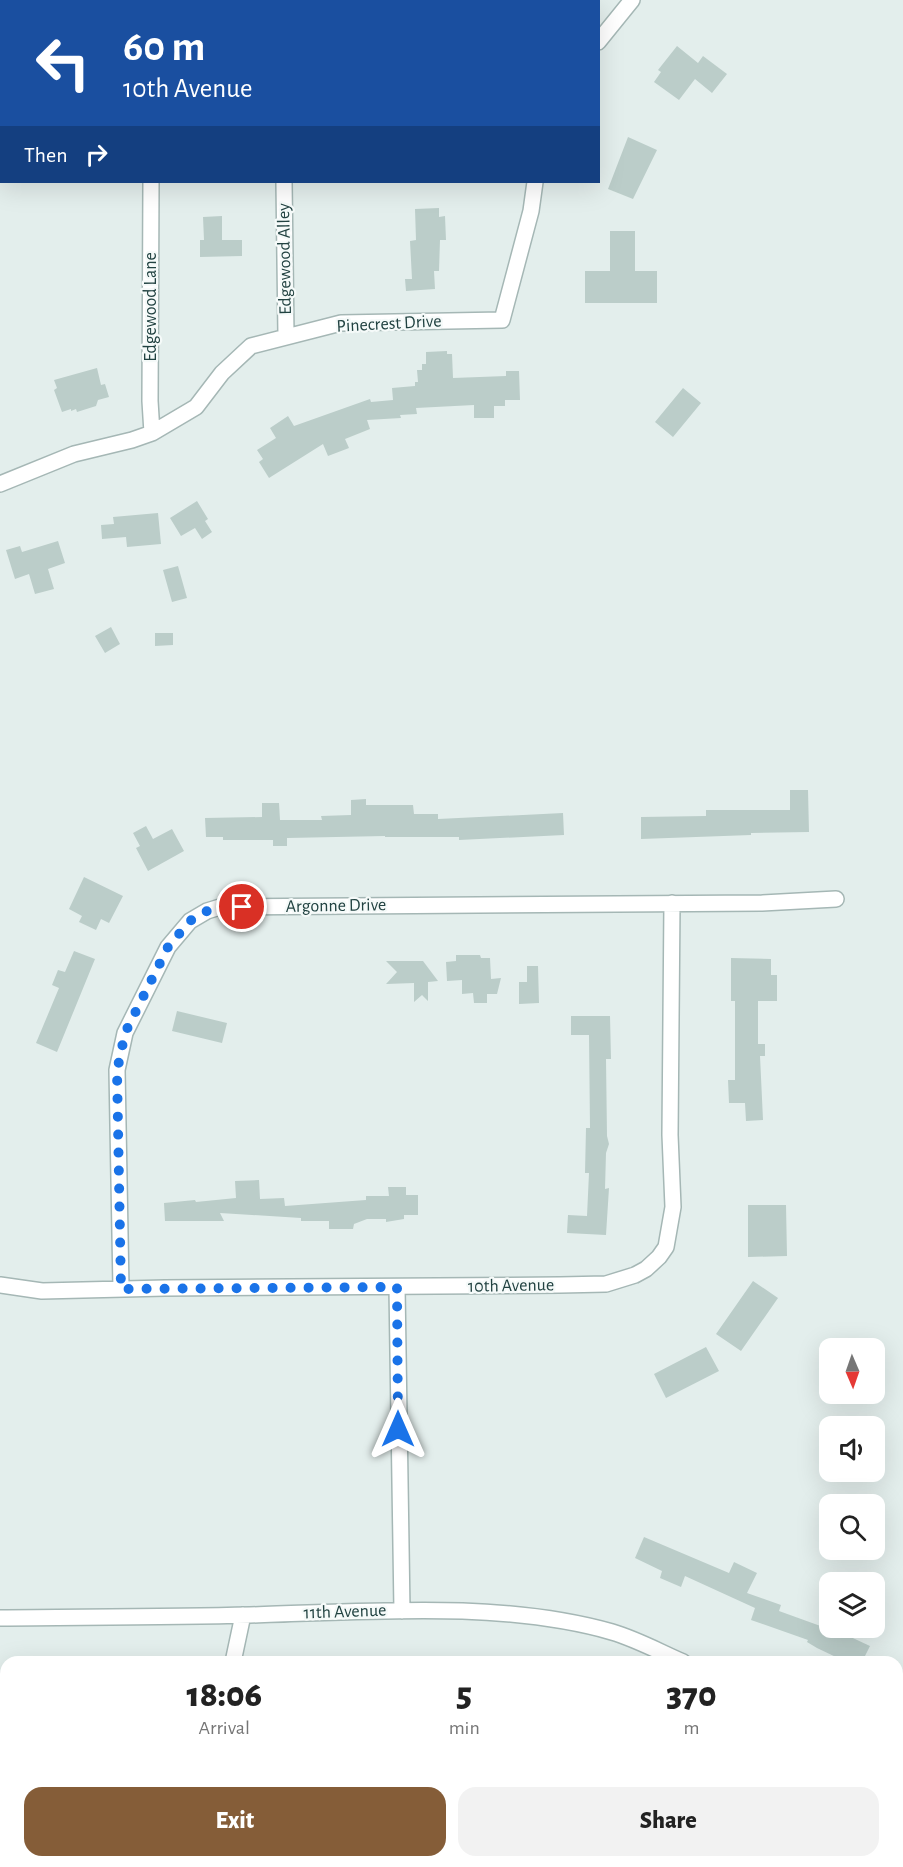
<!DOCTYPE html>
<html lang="en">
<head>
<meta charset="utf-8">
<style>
  body { margin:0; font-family:"Alegreya Sans",sans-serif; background:#f2f2f2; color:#222; height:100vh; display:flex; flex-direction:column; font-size:22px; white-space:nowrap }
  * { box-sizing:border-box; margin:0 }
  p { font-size:20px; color:#767676 }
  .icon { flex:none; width:33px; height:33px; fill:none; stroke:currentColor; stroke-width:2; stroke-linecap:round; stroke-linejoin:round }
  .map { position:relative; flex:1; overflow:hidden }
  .side { position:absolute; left:0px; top:1656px; width:903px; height:212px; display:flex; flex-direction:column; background:#fff; border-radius:18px 18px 0 0; box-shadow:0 6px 24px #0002 }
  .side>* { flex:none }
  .hud { position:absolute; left:0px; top:0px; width:600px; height:183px; box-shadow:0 6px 24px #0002; background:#1a4fa0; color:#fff; overflow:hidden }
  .needle { width:39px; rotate:178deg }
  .tools { position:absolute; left:819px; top:1338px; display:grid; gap:12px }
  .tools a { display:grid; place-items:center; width:66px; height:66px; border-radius:12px; background:#fff; box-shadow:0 6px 24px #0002; font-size:30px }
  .pin { position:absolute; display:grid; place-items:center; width:51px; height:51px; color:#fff; margin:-26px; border:3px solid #fff; border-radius:50%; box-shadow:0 2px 6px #0007 }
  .me { position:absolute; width:66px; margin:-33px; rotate:0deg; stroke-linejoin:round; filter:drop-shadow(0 0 4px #0008) }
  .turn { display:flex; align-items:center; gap:21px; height:126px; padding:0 24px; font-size:27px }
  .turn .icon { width:78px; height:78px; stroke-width:2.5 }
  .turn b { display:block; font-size:42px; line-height:51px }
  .then { display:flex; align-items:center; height:57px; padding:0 24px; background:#0003; gap:12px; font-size:22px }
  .eta { display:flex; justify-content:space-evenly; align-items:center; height:102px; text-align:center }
  .eta b { font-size:36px; font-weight:800; line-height:42px }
  .primary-button { display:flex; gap:12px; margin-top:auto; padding:12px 24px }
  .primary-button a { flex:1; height:69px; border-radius:18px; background:#855d38; color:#fff; font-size:24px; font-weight:800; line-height:69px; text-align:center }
  .primary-button a+a { background:#f2f2f2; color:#222 }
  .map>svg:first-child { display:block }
</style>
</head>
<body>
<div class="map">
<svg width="903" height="1867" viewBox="0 0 903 1867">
  <rect width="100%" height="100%" fill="#e3eeec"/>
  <path fill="#bbcdc9" d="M677,46L698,63L703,56L727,74L712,93L695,79L679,100L654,82L661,72L658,70Z
    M628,137L657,150L633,199L608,189Z
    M439,208V217L445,216L446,240H440L439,271H434L435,289L406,291L405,279H412L410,241L416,240L415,209Z
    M222,216V240H242V256L200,257V240H204L203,217Z
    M610,231H635V271H657V303H585V271H610Z
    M447,351V354H452L453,378L506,376V371H519L520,400H505V406H494V418H474V405L416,408L417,414L400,415L401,418L367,420L370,429L345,439L349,448L328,456L323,444L269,478L259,462L263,459L257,450L276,438L270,428L288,416L294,426L370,399L371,402L393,400L392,388L415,386V382H418L417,370H422V364H426V352Z
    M97,368L101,385L105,384L109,397L98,400L96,406L77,412L76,409L71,411V409L62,412L54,390L57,388L54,380Z
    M683,388L701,403L673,437L655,422Z
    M197,501L208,519L205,521L212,532L202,539L195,528L181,536L170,518Z
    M158,513L161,544L127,547L126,537L102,539L101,525L114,524L113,517Z
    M58,541L65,563L48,569L54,589L35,594L29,574L15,579L6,550L20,546L22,552Z
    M178,566L187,598L172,602L163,570Z
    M111,627L120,644L105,653L95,636Z
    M155,633H173V645L155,646Z
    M790,790H808L809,832L751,833V835L641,839V817L706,816V810H790Z
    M366,799V805H413L414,814H438V819L563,813L564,835L459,840V837H385V836L287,838V846H273V840H223V837H206L205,818L262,817V803H279L280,820H322L321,816L351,815V800Z
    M146,826L153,839L172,829L184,851L148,871L136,848L140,846L133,833Z
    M84,877L123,896L109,923L101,919L96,930L79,922L82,916L69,909Z
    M74,951L95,959L57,1052L36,1043L59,988L52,985L58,970L65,972Z
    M456,955H480L481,958H490L491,979L501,978L497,994H487V1003H474L473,993L462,994V980L447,981L446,962L456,961Z
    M731,958L771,959V975H777V1001H758V1044H765V1056H760L763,1120L746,1121L745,1103H729L728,1080H735V1001H731Z
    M386,961H423L438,981L428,982V1001L422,995L414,1002V983L386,984L397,972Z
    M527,966H538L539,1003L519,1004V982H527Z
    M177,1011L227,1023L222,1043L172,1031Z
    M571,1016H610L611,1059H606L607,1136L609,1144L606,1153L605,1189L609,1188L606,1235L567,1233L568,1215L587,1216L589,1173H585L586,1128H590L589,1035H571Z
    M259,1180L260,1199L284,1198L285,1206L366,1200V1196H389L388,1187H406V1195H418V1215H404V1219L386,1222V1219H367L354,1224L353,1229H329V1221H301V1218L220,1213L224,1221H165L164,1203L195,1200L196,1202L236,1198L235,1181Z
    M748,1205H786L787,1256L748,1257Z
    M753,1281L778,1298L741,1351L716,1334Z
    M706,1347L719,1371L666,1398L654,1374Z
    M644,1537L729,1573L734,1562L757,1573L747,1593L781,1605L779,1611L826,1628L827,1626L870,1646L862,1662H836L838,1658L817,1648L807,1642L808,1640L751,1620L755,1608L685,1576L681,1587L660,1578L662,1571L635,1558Z"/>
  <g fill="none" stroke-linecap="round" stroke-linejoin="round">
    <g stroke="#a5b7b5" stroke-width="18">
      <path id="street" d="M145,0V2
        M283,2V0
        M598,42L632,0
        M0,160L2,159
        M151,182L150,401L152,433
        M284,182L286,336
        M0,484L74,454L132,440L152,433L196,407L222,373L251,346L341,323L502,320L531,211L535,182
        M0,1285L42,1291L165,1288L560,1285L606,1284L635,1275L646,1269L659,1257L666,1247L673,1207L670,1135L672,903
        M397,1287L402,1611
        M121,1289L117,1070L125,1033L168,947L190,921L207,911L220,907L762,903L836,899
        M0,1618C83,1617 167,1617 250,1615C366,1612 500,1600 612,1632C636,1639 660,1652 683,1662
        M233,1662L243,1615
        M897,1762L903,1765
        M188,1867L189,1862"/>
    </g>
    <use href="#street" stroke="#fff" stroke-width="15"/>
  </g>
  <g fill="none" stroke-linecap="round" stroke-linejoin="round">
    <path stroke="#1a73e8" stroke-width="10" stroke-dasharray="0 18" d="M242,907H220L207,911L190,921L168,947L125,1033L117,1071L121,1289L397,1287L398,1429"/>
  </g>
  <g text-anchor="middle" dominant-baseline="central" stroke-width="4.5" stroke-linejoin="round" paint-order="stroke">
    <g font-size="18" fill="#214241" stroke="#f5faf9">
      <text transform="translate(285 259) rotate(-91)">Edgewood Alley</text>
      <text transform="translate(151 307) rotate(-90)">Edgewood Lane</text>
      <text transform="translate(389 324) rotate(-3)">Pinecrest Drive</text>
      <text transform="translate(336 906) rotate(-1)">Argonne Drive</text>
      <text transform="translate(511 1286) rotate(-1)">10th Avenue</text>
      <text transform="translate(345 1612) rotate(-2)">11th Avenue</text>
    </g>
  </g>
</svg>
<div class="tools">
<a><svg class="needle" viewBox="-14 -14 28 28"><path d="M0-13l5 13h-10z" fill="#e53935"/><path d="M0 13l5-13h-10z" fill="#767676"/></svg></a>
<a><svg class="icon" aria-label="sound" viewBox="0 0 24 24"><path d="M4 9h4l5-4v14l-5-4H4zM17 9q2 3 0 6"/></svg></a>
<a><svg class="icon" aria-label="search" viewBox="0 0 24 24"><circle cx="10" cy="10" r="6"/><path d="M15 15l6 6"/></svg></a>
<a><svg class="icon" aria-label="layers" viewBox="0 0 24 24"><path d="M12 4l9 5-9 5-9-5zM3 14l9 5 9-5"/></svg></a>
</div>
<div class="pin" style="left:242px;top:907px;background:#d93025"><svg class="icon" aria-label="arrive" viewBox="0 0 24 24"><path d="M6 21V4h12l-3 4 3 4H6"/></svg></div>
<svg class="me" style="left:398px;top:1429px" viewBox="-20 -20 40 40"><path d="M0-17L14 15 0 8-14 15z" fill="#1a73e8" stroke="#fff" stroke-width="4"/></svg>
<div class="hud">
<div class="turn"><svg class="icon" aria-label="left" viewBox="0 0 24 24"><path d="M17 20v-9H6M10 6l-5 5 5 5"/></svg><div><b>60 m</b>10th Avenue</div></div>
<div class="then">Then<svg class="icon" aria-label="right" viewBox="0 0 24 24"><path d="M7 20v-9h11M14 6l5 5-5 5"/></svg></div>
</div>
<section class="side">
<div class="eta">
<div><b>18:06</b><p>Arrival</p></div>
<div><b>5</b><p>min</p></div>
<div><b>370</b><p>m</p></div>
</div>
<div class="primary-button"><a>Exit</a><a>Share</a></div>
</section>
</div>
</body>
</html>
